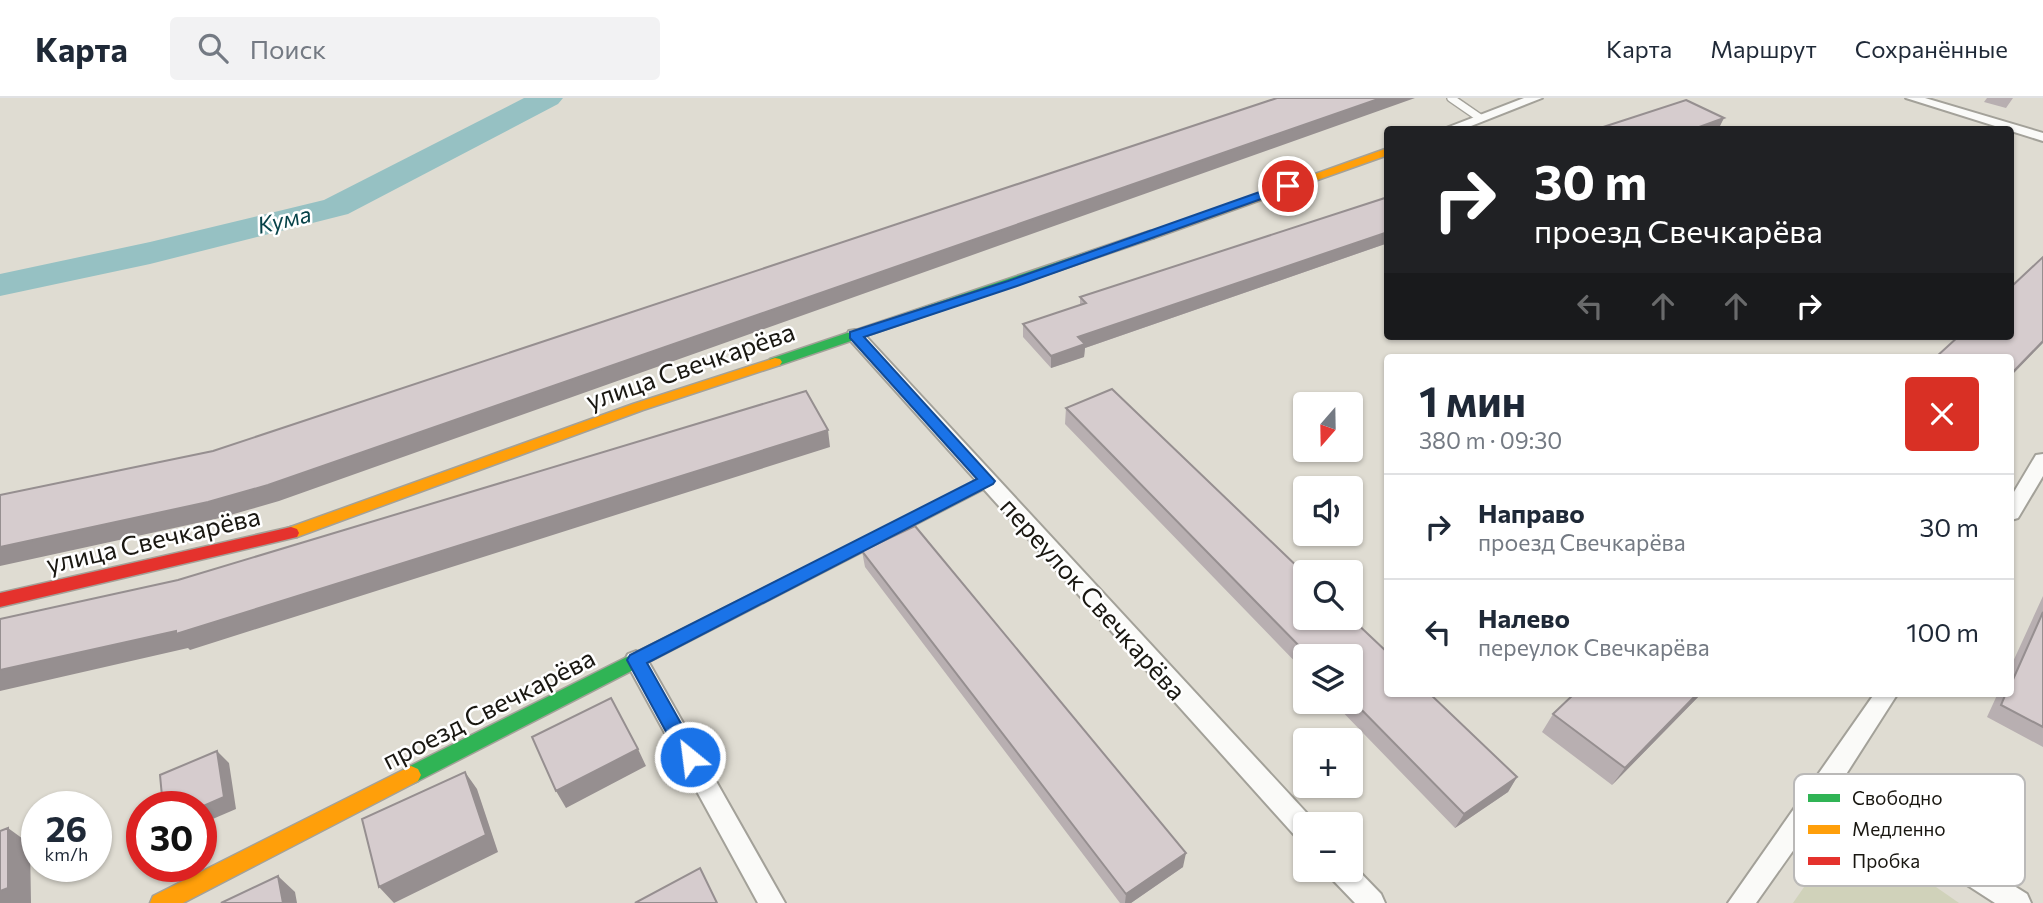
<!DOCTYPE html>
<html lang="ru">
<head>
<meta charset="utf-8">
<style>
  body { margin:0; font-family:Commissioner,sans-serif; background:#f2f2f3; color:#1f2937; height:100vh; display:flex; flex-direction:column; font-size:26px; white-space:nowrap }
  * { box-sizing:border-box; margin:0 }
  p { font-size:23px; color:#747a83 }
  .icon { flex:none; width:38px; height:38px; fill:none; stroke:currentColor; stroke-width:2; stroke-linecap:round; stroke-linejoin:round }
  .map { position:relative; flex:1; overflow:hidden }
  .sheet { position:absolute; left:1384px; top:256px; width:630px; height:343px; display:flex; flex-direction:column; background:#fff; border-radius:7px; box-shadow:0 2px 5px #0004 }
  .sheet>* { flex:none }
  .banner { position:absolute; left:1384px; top:28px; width:630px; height:214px; border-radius:7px; box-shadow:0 2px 5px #0004; background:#202124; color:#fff; overflow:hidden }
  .needle { width:46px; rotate:200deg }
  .tools { position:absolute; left:1293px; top:294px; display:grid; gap:14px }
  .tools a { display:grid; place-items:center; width:70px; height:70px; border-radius:7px; background:#fff; box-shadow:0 2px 5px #0004; font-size:35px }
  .speed { position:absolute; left:21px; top:693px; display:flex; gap:14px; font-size:35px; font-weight:700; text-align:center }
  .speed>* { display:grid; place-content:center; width:91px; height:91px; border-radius:50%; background:#fff; box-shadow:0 2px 5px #0004; line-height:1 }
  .speed small { font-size:18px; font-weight:400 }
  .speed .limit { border:10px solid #d22; background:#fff; color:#111 }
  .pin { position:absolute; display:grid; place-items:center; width:60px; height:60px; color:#fff; margin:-30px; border:4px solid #fff; border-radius:50%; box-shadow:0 2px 7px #0007 }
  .me { position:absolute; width:77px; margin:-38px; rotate:331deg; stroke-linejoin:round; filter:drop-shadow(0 0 5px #0008) }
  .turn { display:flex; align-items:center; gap:24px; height:147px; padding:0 35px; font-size:32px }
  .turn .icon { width:91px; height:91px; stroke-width:2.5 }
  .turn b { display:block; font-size:49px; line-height:60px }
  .lanes { display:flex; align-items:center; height:66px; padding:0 35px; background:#0003; justify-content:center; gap:35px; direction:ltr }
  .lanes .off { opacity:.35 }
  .round { display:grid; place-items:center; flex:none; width:74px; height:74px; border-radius:7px; background:#f2f2f3 }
  .overview { display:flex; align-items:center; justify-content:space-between; height:119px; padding:0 35px }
  h1 { font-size:42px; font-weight:700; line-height:52px }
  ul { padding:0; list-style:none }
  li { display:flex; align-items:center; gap:21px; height:105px; padding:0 35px; border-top:2px solid #e0e1e3 }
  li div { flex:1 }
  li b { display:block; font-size:26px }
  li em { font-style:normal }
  header { display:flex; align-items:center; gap:42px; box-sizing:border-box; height:98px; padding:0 35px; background:#fff; border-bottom:2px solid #e0e1e3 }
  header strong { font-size:33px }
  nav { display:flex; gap:38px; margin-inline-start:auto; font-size:24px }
  .search { width:490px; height:63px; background:#f2f2f3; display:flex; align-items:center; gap:18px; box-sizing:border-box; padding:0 24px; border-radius:7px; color:#747a83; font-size:26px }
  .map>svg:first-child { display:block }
</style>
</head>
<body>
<header>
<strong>Карта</strong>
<div class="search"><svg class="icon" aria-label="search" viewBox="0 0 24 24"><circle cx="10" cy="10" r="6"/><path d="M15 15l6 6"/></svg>Поиск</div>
<nav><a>Карта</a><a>Маршрут</a><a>Сохранённые</a></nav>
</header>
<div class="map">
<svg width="2043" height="805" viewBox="0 0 2043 805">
  <rect width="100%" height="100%" fill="#dfdcd2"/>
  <path fill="#d0d2ba" d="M1847,727L1959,805H1793Z"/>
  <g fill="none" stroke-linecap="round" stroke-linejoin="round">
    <path fill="#96c1c3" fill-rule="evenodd" d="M524,0H563L558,6L348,116L150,166L0,198V176L150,144L324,102Z"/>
    <g stroke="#a3a199" stroke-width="10">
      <path id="lane" d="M1451,0L1480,20"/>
    </g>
    <g stroke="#a3a199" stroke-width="4">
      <path id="street" d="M1524,0H1542L1461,32H1441Z
        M1906,0H1925L2043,35V43Z
        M855,232L861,233L1315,724L1316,726H1306V743L1297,740L849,241L847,237L849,233Z
        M2043,356V378L2018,420L2011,422V399L2036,357Z
        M636,553L644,556L785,805H758L625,562L628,556Z
        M1875,595H1898L1843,681L2027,796L2031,805H1995L1831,699L1756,805H1728Z
        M1351,765L1381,796L1385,805H1355L1332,781L1328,772H1351Z"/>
    </g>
    <g stroke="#a3a199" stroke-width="3">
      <path id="fast" d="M1150,133L1154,134V140L780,267H770L768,264L770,261Z
        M987,378L992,379L995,383L992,387L418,683L411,686L404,683L401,677L404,671Z"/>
    </g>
    <g stroke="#a3a199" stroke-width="3">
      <path id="slow" d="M1388,50V57L1154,140H1146L1144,137Z
        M775,260L780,261L782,264L780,267L643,312L297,439H285L283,435L285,431L633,306Z
        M411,668L418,671L421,677L418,683L183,805H150L153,798Z"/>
    </g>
    <g stroke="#a3a199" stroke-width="3">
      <path id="jam" d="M291,429L297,431L299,435L297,439L0,509V495Z"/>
    </g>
    <use href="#lane" stroke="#fafaf8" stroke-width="7"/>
    <use href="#street" fill="#fafaf8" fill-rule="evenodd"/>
    <use href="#fast" fill="#30b455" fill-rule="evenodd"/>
    <use href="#slow" fill="#ff9f0a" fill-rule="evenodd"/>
    <use href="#jam" fill="#e5322d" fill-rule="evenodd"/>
  </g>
  <path fill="#b8afb1" d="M1987,0H2013L2006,10L1984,4Z
    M1388,99V145L1085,250L1084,259L1051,270L1023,239V226L1080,208V199Z
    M1066,310L1517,679L1508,694L1455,730L1333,604H1351V558H1306V575L1065,326Z
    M862,453L1183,769L1131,805H1120L865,469Z
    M2043,498V649L1987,619L1998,595H2011V568Z
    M1575,595H1702L1612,687L1542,634L1553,616Z"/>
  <path fill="#968f90" d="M1381,0H1415L279,403L220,420L0,468V449Z
    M1724,20L1718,32H1691Z
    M1388,134V145L1085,250L1084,259L1051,270V258L1078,239Z
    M2043,243V245L2011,278V276Z
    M828,332L830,349L190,552L188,550L0,593V572L176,533Z
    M1698,595H1702L1612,687L1625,670Z
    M638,651L646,668L566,710L556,693Z
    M217,653L229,665L236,711L201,726V709Z
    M465,674L477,691L498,754L394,805L379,789Z
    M1517,679L1508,694L1455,730L1464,716Z
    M8,730L30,746L31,805H0V793Z
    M1186,755L1183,769L1131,805H1125L1126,796Z
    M278,778L295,794L297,805H283Z"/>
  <path fill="#d6ccce" stroke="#968f90" stroke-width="2" d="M1277,0H1381L268,387L208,404L0,449V397L213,353Z
    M1686,2L1724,20L1691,32H1594Z
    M1388,99V134L1078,239L1085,246L1051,258L1023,226L1086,205L1080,199Z
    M2043,159V243L2011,276V259H1936L1959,238H2011V189Z
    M1112,291L1306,477V520H1351L1388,555V595H1429L1517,679L1464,716L1351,601V558H1309L1066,310Z
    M806,293L828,332L176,536V533L0,572V521L178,482Z
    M915,428L1186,755L1126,796L862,453Z
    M2043,514V629L2001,607L2006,595H2011V586Z
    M1575,595H1698L1625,670L1553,616Z
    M611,600L638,651L556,693L532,639Z
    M217,653L224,699L201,709H163L160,677Z
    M465,674L486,737L379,789L362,721Z
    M8,730V790L0,793V733Z
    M700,770L717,805H635Z
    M278,778L283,805H221Z"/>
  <path fill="#1a73e8" stroke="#114b97" stroke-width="2" d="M1288,84L1294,88L1292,90L1017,188L864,239L995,383L993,386L647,565L700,659L697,665L690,668L683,665L627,562L630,557L977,381L850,240V234L1008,183Z"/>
  <g text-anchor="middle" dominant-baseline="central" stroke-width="5" stroke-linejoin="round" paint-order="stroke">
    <g font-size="23" font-style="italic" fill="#074349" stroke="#fff">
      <text transform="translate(284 121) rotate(-13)">Кума</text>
    </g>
    <g font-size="26" fill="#191711" stroke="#fff">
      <text transform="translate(690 267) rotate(-19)">улица Свечкарёва</text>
      <text transform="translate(153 441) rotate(-13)">улица Свечкарёва</text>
      <text transform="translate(1094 500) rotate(48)">переулок Свечкарёва</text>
      <text transform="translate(488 610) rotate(-27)">проезд Свечкарёва</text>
    </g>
  </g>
  <rect x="1794" y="676" width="231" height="112" rx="10" fill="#fff" stroke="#bab9b8" stroke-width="2"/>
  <rect x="1808" y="696" width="32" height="8" fill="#30b455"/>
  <rect x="1808" y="727" width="32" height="9" fill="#ff9f0a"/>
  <rect x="1808" y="759" width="32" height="8" fill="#e5322d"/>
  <g font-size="19" fill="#191711">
    <text x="1852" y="707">Свободно</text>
    <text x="1852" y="738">Медленно</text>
    <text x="1852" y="770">Пробка</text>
  </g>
</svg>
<div class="tools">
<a><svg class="needle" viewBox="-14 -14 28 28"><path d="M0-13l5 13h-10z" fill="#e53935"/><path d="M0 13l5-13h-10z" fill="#747a83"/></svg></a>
<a><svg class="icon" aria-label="sound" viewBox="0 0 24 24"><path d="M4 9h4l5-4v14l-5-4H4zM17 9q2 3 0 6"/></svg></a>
<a><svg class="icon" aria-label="search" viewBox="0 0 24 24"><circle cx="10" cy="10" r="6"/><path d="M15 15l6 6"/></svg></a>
<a><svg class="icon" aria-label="layers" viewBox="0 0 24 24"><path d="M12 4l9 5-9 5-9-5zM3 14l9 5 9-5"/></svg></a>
<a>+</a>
<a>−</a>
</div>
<div class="speed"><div>26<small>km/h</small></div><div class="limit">30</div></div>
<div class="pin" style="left:1288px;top:88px;background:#d93025"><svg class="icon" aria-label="arrive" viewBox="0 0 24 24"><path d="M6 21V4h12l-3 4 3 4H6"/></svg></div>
<svg class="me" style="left:690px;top:659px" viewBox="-20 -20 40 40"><circle r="17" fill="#1a73e8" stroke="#fff" stroke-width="3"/><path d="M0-11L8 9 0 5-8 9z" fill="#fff"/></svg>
<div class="banner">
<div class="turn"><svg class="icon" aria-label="right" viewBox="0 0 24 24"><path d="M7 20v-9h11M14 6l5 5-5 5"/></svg><div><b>30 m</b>проезд Свечкарёва</div></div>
<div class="lanes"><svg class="icon off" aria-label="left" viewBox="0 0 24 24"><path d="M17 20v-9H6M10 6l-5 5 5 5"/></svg><svg class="icon off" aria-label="ahead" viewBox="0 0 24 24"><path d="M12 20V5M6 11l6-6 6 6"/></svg><svg class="icon off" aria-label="ahead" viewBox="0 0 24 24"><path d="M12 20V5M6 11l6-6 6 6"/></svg><svg class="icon" aria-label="right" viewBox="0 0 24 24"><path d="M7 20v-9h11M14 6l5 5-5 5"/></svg></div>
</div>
<section class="sheet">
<div class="overview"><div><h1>1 мин</h1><p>380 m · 09:30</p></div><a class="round" style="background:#d93025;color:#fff"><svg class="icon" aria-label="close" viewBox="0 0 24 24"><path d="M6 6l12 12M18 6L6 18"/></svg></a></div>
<ul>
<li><svg class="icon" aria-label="right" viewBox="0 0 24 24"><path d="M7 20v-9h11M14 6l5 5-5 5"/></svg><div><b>Направо</b><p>проезд Свечкарёва</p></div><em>30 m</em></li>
<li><svg class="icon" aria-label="left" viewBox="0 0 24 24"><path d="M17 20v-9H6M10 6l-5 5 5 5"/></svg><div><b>Налево</b><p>переулок Свечкарёва</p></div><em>100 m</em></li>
</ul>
</section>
</div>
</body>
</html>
